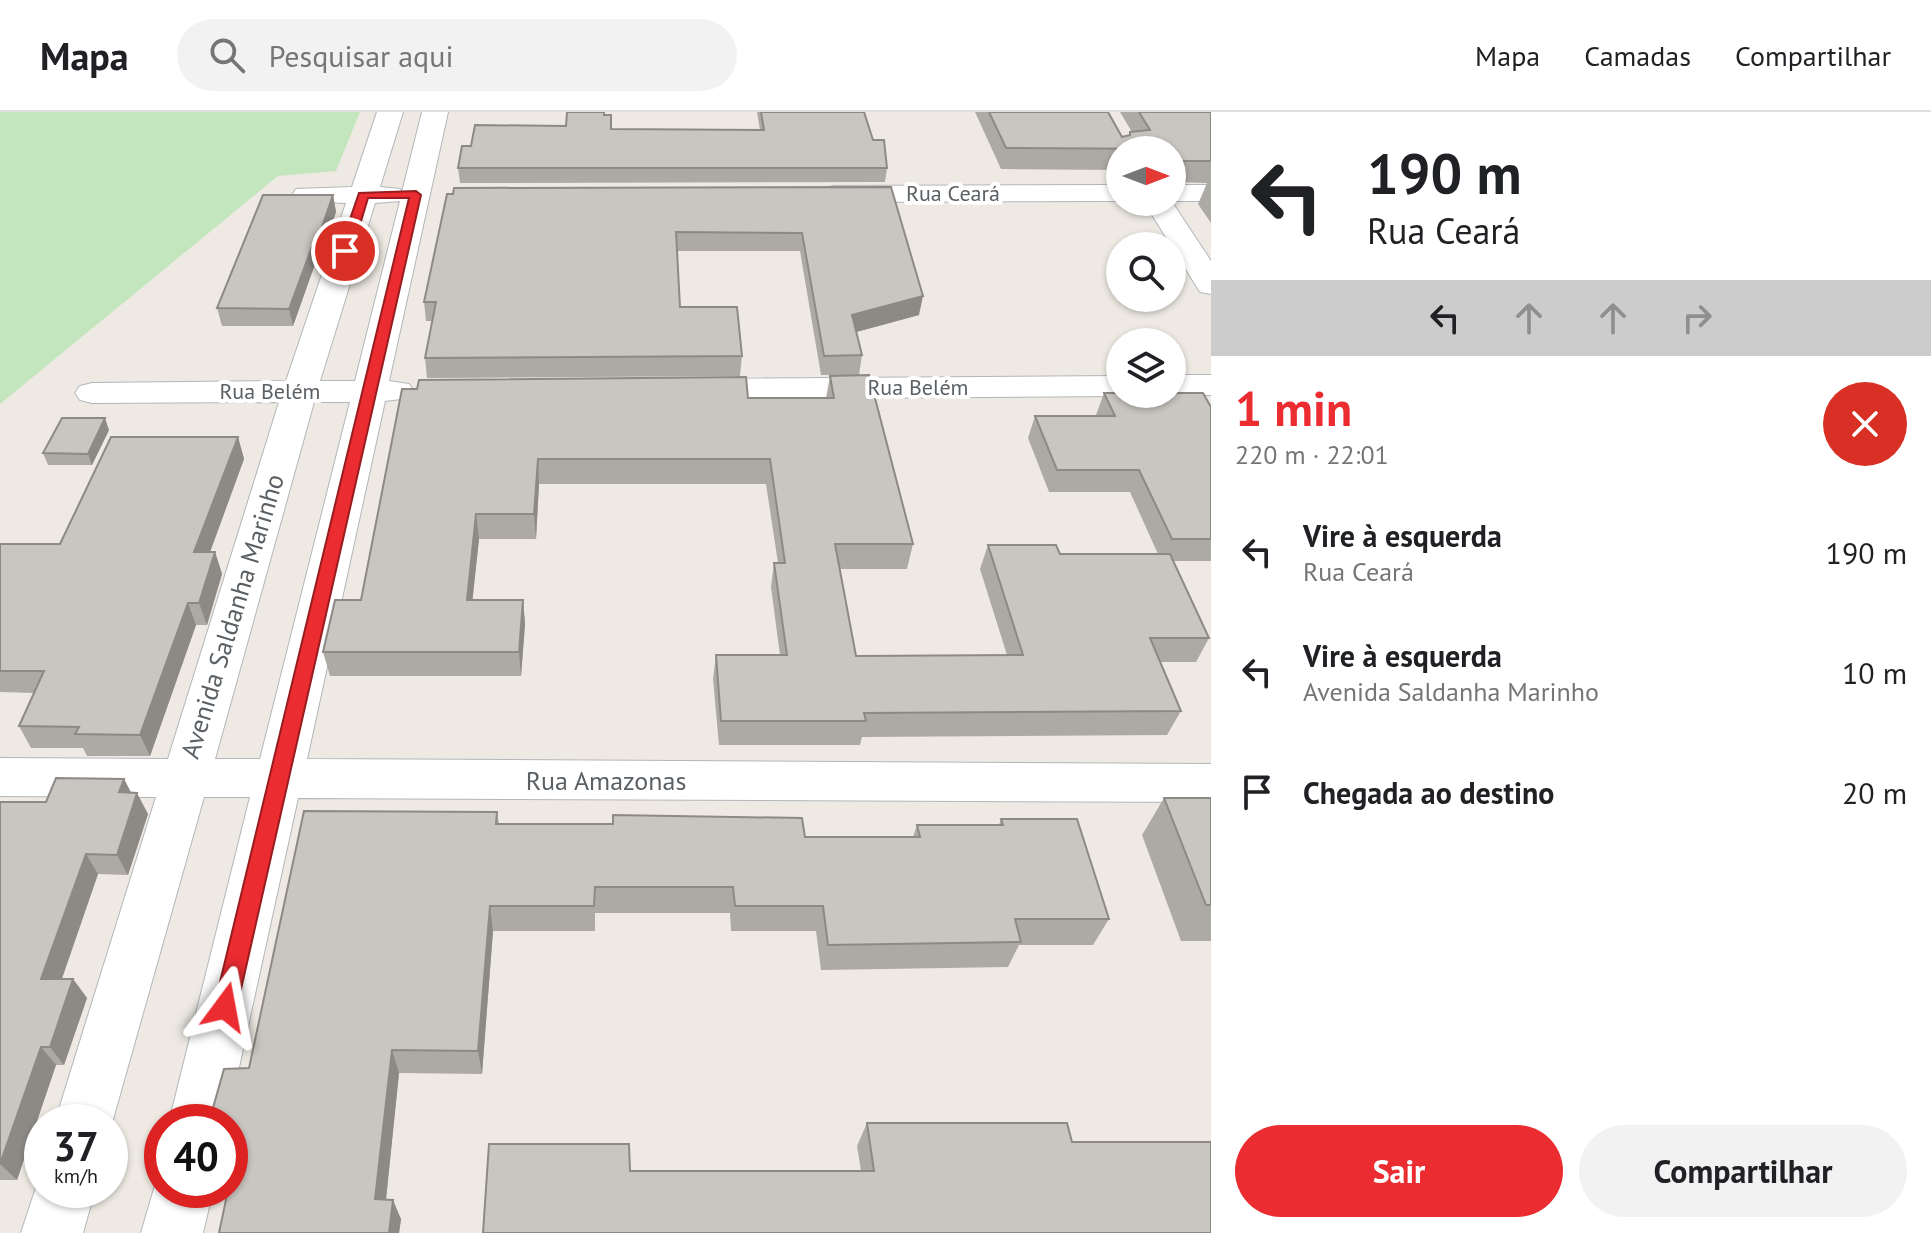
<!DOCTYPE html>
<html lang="pt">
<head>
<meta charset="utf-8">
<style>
  body { margin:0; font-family:"PT Sans",sans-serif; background:#f2f2f2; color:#202124; height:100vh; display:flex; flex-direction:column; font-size:30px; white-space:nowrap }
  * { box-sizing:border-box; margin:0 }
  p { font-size:26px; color:#757577 }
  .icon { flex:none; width:44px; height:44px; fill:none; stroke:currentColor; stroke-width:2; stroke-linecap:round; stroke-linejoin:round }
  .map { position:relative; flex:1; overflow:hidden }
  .sheet { display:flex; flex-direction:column; background:#fff; width:720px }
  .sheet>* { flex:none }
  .banner { background:#fff; color:#202124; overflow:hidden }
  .needle { width:52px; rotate:90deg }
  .fabs { position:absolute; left:1106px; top:24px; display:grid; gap:16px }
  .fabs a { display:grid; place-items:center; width:80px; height:80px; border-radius:50%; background:#fff; box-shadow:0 2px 6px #0004; font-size:40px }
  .speed { position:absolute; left:24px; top:992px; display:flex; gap:16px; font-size:40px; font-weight:700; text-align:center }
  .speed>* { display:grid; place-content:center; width:104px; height:104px; border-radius:50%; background:#fff; box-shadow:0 2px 6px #0004; line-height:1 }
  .speed small { font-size:20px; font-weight:400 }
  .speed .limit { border:12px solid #d22; background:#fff; color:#111 }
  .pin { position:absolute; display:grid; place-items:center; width:68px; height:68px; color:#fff; margin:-34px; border:4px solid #fff; border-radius:50%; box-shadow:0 2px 8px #0007 }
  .me { position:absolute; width:88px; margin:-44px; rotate:13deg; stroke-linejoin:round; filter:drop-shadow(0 0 6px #0008) }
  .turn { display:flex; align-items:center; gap:28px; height:168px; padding:0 24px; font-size:36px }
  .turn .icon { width:104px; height:104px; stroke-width:2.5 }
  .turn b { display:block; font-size:56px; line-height:68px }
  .lanes { display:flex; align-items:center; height:76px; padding:0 24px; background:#0003; justify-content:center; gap:40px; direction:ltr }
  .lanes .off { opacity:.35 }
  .round { display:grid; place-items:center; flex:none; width:84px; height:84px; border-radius:42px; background:#f2f2f2 }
  .headline { display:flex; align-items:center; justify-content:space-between; height:136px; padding:0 24px }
  h1 { font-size:48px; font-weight:700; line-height:60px; color:#eb2c31 }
  .cta { display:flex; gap:16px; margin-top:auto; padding:16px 24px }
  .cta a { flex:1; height:92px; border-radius:48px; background:#eb2c31; color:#fff; font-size:32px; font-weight:700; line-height:92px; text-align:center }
  .cta a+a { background:#f2f2f2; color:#202124 }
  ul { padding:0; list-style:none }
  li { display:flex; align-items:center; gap:24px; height:120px; padding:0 24px }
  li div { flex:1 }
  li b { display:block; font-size:30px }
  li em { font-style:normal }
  header { display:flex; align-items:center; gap:48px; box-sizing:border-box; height:112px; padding:0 40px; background:#fff; border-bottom:2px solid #e0e0e0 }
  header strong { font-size:38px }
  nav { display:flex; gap:44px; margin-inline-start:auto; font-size:28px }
  .search { width:560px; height:72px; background:#f2f2f2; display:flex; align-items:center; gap:20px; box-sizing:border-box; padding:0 28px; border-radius:44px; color:#757577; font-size:30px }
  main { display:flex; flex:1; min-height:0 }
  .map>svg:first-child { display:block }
</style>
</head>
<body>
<header>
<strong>Mapa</strong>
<div class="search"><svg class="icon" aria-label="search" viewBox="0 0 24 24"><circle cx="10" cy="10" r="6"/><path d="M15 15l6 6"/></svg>Pesquisar aqui</div>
<nav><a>Mapa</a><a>Camadas</a><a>Compartilhar</a></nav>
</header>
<main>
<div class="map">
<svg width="1211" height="1121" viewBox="0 0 1211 1121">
  <rect width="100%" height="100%" fill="#eeeae3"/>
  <path fill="#c3e6bf" d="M0,0H360L336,59L278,64L0,292Z"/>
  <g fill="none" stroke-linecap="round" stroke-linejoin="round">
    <g stroke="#b3b6ba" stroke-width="2">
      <path id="minor" d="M377,0H403L380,75L400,77L402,80L422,0H448L389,269L409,272L414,279L409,286L385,289L307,647L1211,652V690L298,686L227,1010H169L250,685H204L110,1018V1010H55L156,685L0,684V646L168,647L279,290L92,291L80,288L75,281L80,274L92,271L286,269L346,91L296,89L292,83L296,77L352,75ZM400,89L355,269H320L375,91ZM314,290H350L260,647H215Z
        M1120,73V89L834,90L824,88L820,82L824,76L834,74Z
        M1172,73H1211V89H1172Z
        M1144,90H1172L1211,149V182L1200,180Z
        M1172,263H1211V283L1167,282H1172Z
        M1120,264V282H1129L1120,284L686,287L674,284L669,277L674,270L686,267Z
        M160,1056L162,1078H213L203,1121H141Z
        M42,1057V1078H95L83,1121H21Z"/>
    </g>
    <use href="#minor" fill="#fff" fill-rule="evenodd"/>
  </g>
  <path fill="#ada9a5" d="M757,0H864L873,28L887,56L885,70L460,71L458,56L471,34L566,14L604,3L611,17L760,18Z
    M975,0H1108L1122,25L1129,23L1130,20H1132L1120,0H1211V111L1198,92L1207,71L1174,70L1172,66V38H1120V58L1001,57Z
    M891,75L919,203L856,220L862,243L859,263H821L800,139H677L680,195L742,244L740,264L427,266L425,246L432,209H426L424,190L447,82Z
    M333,83L336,100L318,152H315L293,214H222L217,196Z
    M830,264L913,432L907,457H840L856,544L1007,543L980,457L988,433L1060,442H1158L1130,380H1049L1028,326L1035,304L1096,303L1104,281L1211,295V449H1173L1209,526L1196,550H1160L1181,599L1167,623L862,625L860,633H719L713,567L716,543H780L771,475L774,451H778L766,372H539L536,427H479L472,488H523L525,512L521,564H330L323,540L361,488L402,277L748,286H826Z
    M109,318L92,353H48L43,341Z
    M238,325L244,347L210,440H215L222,462L207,513H196L150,644H87L83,636H31L19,614L34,581L0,580V432H60Z
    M124,667L131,681L148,702L128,763L98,762L62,867H73L87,886L64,953H56L17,1068H0V690H46Z
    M1164,686H1211V829H1181L1142,723Z
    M497,700L499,712L805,725H913L917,713H999L1001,707L1109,807L1093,833H1019L1008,855L821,858L816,819H731L730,801H595V819H493L482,962L399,961L386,1087L401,1107L399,1121H219L230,1078V1010L249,956Z
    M867,1011L1072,1030L1211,1121L630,1059H861L857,1034Z"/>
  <path fill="#8d8a86" d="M333,83L336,100L318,152L315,135Z
    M312,135L315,152L293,214L289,197Z
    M923,184L919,203L849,222L852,203Z
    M105,306L109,318L92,353L88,342Z
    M238,325L244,347L202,462L194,440Z
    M538,347L539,372L536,427L534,402Z
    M476,402L479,427L470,512L467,488Z
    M215,440L222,462L207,513L199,491Z
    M523,488L525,512L521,564L519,540Z
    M188,491L196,513L150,644L140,623Z
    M124,667L135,688L119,680Z
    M137,681L148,702L128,763L117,743Z
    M86,742L98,762L55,886L41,867Z
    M490,794L493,819L482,962L478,939Z
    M73,867L87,886L64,953L50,935Z
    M41,935L56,953L17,1068L0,1052Z
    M392,938L399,961L384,1107L375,1087Z
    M393,1088L401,1107L399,1121H389Z"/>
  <path fill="#c9c5c0" stroke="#8d8a86" stroke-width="2" d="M567,0H604V3H611V17L764,18L761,0H864L873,28H884L887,56H458L462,34H471L475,13L566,14Z
    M989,0H1108L1122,25L1130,23V20L1150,18L1139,0H1211V49H1182L1174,37L1006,36Z
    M891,75L923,184L852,203L862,243L824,244L802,121L676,120L680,195H737L742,244L425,246L436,190H424L447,82H453L454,76Z
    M263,83H333L315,135H312L289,197L217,196Z
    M869,263L913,432H835L856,544L1023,543L988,433H1056L1060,442H1170L1209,526H1150L1181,599L864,601L866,609H721L716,543H787L774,451H785L770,347H538L534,402H476L467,488H523L519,540H323L335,488H361L402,277H417L419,268L746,265L748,286H834L830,264Z
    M1104,281H1203L1211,295V427H1172L1139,358H1057L1035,304H1115Z
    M62,306H105L88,342L43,341Z
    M111,325H238L194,440H215L199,491H188L140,623L75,622L79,615L19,614L44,559H0V432H60Z
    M56,666L124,667L119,680L137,681L117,743L86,742L41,867H73L50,935H41L0,1052V690H46Z
    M1164,686H1211V793H1206Z
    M304,699L497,700L496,712H613V703L802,706L805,725H920L917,713H1003L1001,707H1077L1109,807H1015L1021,830L828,833L823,794H735L733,775H595L594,794H490L478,939L392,938L375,1087L393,1088L389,1121H219L228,1078H230L232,1060H230V1027L232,1018H230V1010H209L224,957L249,956Z
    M867,1011H1067L1072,1030H1211V1121H483L489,1032H629L630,1059H874Z"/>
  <path fill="#eb2c31" stroke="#991d20" stroke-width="2" d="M416,79L421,83L237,895L233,903L225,906L217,903L214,895L409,86H368L352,139L345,143L339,139L359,81Z"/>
  <g text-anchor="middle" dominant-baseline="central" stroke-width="8" stroke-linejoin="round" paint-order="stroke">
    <g font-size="22" fill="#5b6064" stroke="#fff">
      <text x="953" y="81">Rua Ceará</text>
      <text x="918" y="275">Rua Belém</text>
      <text x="270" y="279">Rua Belém</text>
    </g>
    <g font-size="26" fill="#5b6064" stroke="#fff">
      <text transform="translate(232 504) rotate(-73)">Avenida Saldanha Marinho</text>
      <text x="606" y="668">Rua Amazonas</text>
    </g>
  </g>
</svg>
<div class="fabs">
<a><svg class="needle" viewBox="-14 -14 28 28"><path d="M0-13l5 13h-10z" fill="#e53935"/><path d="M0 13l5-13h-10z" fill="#757577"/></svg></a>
<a><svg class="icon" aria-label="search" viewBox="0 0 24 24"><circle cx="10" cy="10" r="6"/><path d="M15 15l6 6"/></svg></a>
<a><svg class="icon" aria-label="layers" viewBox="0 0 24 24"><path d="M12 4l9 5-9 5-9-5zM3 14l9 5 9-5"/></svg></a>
</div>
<div class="speed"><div>37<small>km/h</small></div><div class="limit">40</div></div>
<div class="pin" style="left:345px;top:139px;background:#d93025"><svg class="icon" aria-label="arrive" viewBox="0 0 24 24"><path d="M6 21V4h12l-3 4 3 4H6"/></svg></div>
<svg class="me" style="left:225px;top:895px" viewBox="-20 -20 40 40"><path d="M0-17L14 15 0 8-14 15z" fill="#eb2c31" stroke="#fff" stroke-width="4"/></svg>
</div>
<section class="sheet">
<div class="banner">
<div class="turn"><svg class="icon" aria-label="left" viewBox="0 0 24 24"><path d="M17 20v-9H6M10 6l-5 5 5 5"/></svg><div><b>190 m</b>Rua Ceará</div></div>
<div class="lanes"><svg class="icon" aria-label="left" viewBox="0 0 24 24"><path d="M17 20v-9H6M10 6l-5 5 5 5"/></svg><svg class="icon off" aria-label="ahead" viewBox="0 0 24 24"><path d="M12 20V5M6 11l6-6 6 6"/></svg><svg class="icon off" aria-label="ahead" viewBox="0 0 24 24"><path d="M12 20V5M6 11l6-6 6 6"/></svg><svg class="icon off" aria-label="right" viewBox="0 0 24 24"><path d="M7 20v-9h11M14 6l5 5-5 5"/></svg></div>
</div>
<div class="headline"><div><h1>1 min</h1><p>220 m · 22:01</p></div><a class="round" style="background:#d93025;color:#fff"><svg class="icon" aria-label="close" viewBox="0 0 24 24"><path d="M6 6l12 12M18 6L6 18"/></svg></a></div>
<ul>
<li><svg class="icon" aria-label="left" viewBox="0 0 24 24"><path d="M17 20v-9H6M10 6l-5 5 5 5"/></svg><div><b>Vire à esquerda</b><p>Rua Ceará</p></div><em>190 m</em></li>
<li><svg class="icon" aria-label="left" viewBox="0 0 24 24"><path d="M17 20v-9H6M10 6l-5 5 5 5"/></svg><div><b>Vire à esquerda</b><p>Avenida Saldanha Marinho</p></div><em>10 m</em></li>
<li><svg class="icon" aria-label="arrive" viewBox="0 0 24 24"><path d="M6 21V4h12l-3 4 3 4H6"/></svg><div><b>Chegada ao destino</b></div><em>20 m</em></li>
</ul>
<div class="cta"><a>Sair</a><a>Compartilhar</a></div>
</section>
</main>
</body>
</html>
